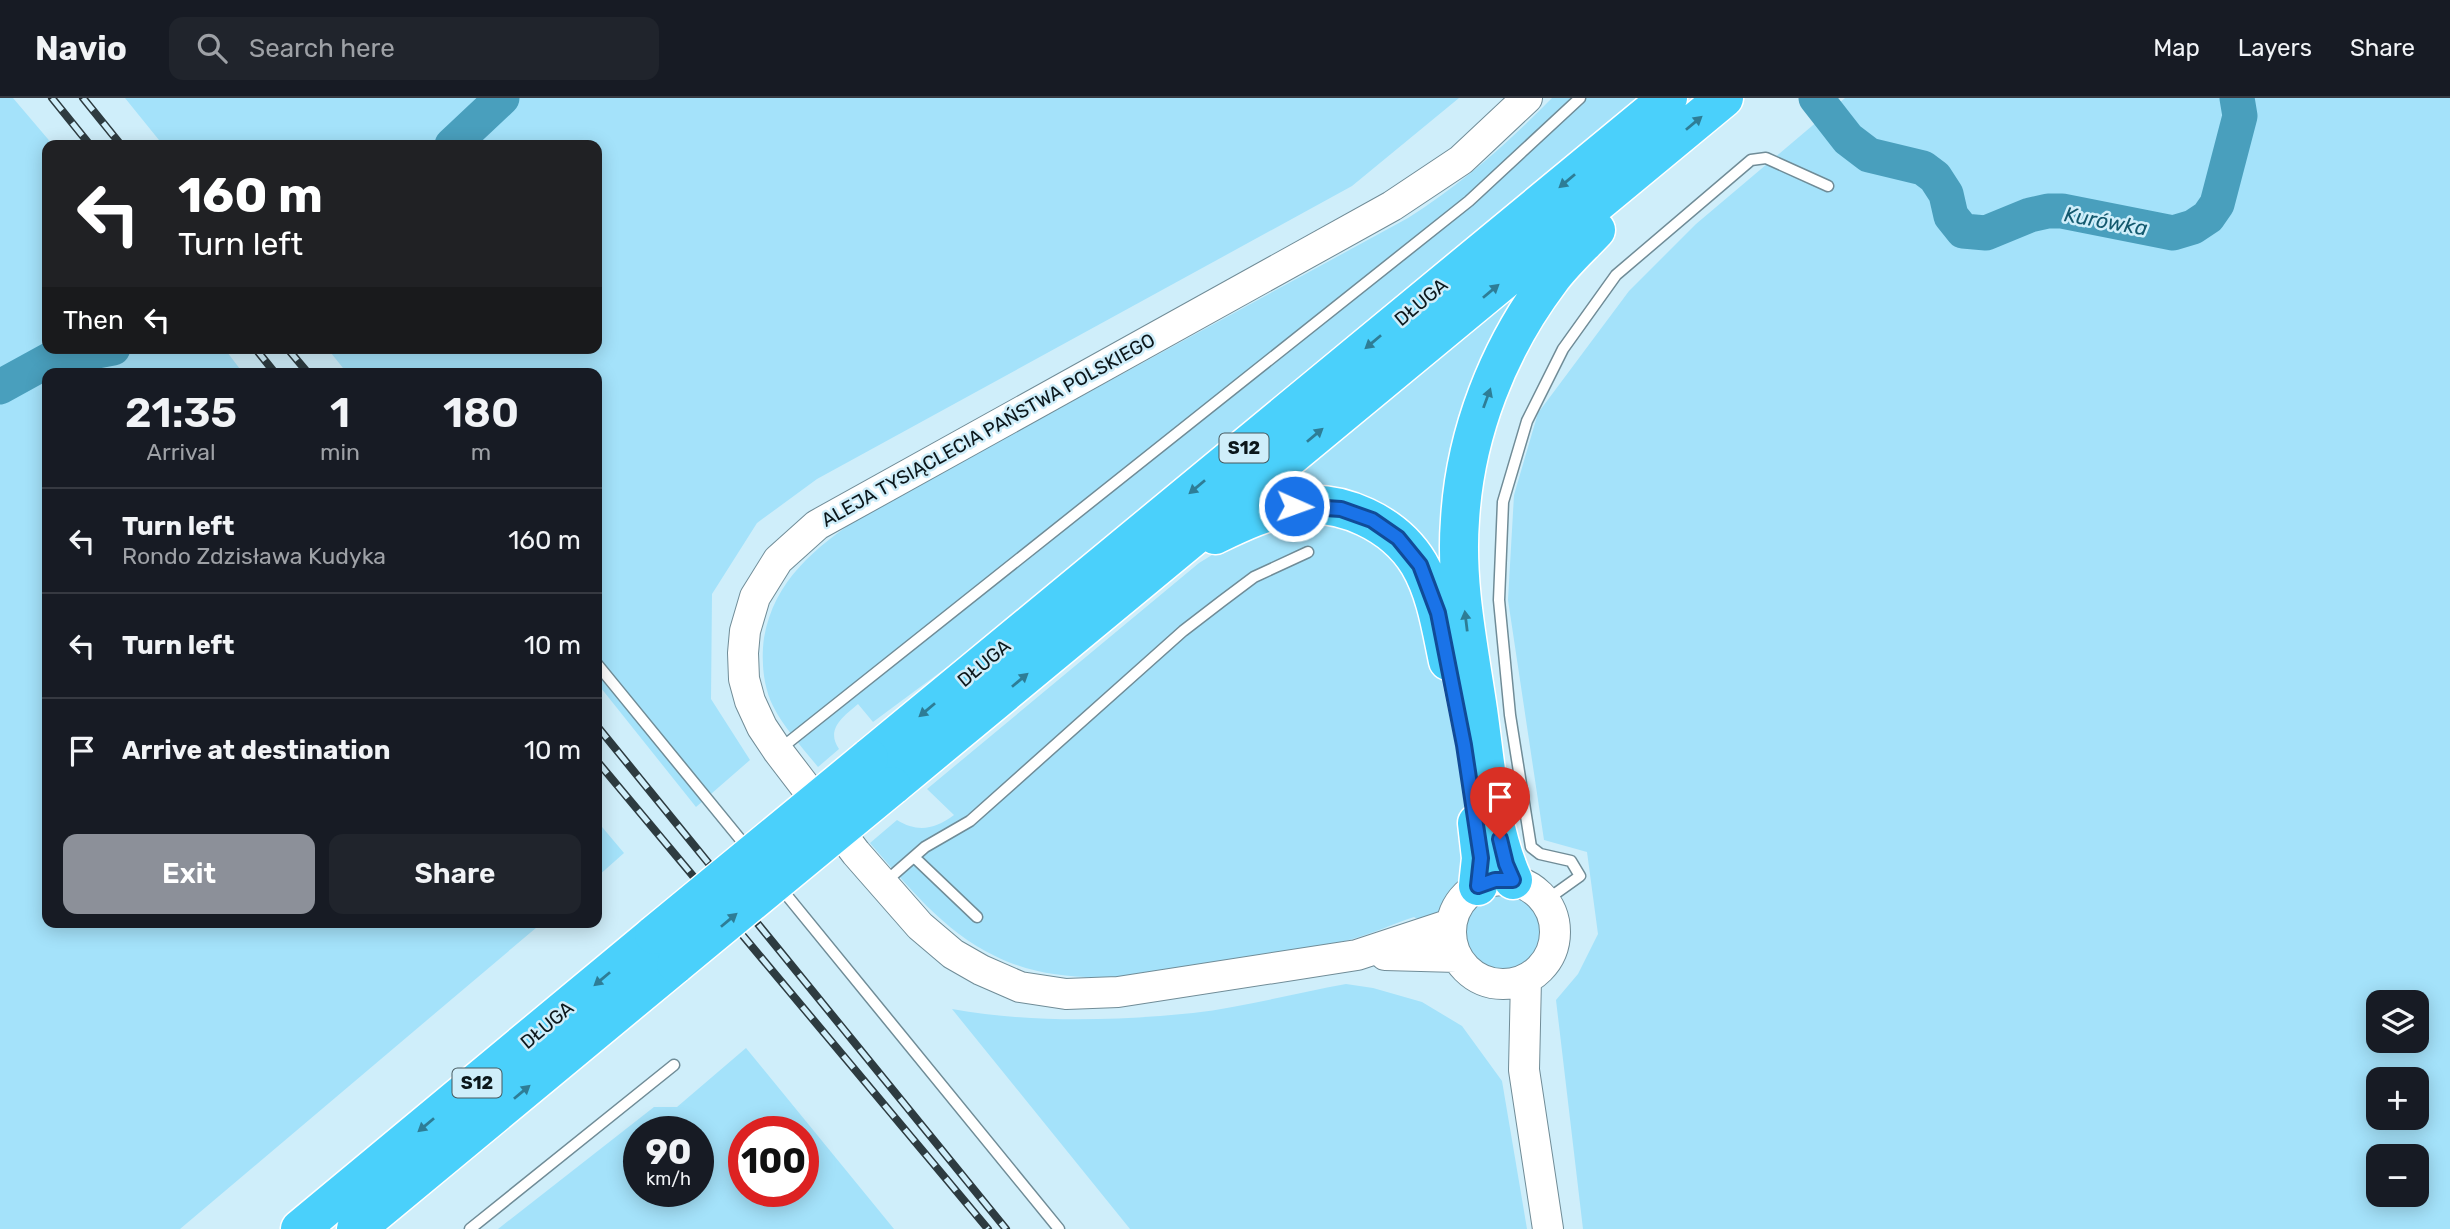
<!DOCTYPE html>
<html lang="en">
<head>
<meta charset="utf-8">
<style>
  body { margin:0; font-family:Rubik,sans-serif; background:#20242c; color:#f1f3f6; height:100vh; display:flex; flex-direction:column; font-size:26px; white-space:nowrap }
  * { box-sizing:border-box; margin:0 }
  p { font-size:23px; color:#9ea1a6 }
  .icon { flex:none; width:38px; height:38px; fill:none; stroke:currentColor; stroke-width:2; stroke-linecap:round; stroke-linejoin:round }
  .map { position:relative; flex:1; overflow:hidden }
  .details { position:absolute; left:42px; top:270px; width:560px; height:560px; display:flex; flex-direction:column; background:#171b24; border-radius:14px; box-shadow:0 4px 18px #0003 }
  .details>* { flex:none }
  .banner { position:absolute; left:42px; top:42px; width:560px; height:214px; border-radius:14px; box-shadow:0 4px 18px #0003; background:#202124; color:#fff; overflow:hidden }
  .tools { position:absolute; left:2366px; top:892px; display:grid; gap:14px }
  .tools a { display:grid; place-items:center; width:63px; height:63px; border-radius:14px; background:#171b24; box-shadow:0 4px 18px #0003; font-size:35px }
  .speed { position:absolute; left:623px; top:1018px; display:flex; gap:14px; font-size:35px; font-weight:700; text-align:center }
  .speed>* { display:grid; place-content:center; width:91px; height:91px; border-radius:50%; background:#171b24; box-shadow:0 4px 18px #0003; line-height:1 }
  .speed small { font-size:18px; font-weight:400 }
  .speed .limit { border:10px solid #d22; background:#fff; color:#111 }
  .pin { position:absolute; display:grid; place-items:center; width:60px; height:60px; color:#fff; margin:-72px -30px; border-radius:50% 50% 50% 0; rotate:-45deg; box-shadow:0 0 7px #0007 }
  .pin .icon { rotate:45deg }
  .me { position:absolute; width:77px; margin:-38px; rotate:92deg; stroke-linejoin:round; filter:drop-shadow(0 0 5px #0008) }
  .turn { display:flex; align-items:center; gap:24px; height:147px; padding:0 21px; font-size:32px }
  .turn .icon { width:91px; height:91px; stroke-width:2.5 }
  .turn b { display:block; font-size:49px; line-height:60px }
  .then { display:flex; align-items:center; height:66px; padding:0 21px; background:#0003; gap:14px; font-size:26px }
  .eta { display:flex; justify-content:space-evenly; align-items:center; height:119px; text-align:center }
  .eta b { font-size:42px; font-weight:600; line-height:49px }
  .cta { display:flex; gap:14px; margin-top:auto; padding:14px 21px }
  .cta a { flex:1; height:80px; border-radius:14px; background:#8c9099; color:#fff; font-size:28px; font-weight:600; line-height:80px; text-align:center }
  .cta a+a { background:#20242c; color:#f1f3f6 }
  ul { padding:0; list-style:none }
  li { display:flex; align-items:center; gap:21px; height:105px; padding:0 21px; border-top:2px solid #363941 }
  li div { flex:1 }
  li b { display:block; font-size:26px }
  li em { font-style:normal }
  header { display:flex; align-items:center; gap:42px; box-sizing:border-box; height:98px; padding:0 35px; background:#171b24; border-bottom:2px solid #363941 }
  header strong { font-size:33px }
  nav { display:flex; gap:38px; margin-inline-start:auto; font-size:24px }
  .search { width:490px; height:63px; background:#20242c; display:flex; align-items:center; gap:18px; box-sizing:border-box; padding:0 24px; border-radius:14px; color:#9ea1a6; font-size:26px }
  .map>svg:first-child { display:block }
</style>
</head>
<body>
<header>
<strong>Navio</strong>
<div class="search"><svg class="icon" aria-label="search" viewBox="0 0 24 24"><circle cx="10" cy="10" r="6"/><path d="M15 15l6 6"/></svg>Search here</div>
<nav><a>Map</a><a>Layers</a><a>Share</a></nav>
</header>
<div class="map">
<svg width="2450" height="1131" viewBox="0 0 2450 1131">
  <rect width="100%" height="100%" fill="#cfeefa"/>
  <path fill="#a4e2fa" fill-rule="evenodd" d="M0,0H13L53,47H47V250H224L243,275H47V824H543L180,1131H0Z
    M125,0H1459L1352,88L817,381L757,425L712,496L711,601L750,662L696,709L597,585V275H347L327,250H597V47H163Z
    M1552,0H1636L958,561L873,624L858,606C844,618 825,631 839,651L818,669C802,649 784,630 773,608C763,588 761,562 764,540C774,482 816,449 862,418L1408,120C1462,86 1507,46 1552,0Z
    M1845,0H2450V1131H1583L1556,902L1578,876L1598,836L1587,754L1544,742L1508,502L1514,397L1538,315L1629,193L1696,126ZM2378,905H2417V943H2378ZM2378,982H2417V1020H2378ZM2378,1059H2417V1097H2378Z
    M1538,178L1440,481L1291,392V382Z
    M1319,419L1385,444L1428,518L1469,712L1465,789L1444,818L1425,825L1414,819C1392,826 1372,836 1349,842C1317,850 1283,853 1250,859C1168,873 1074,897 995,858C943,833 907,787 870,745L897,722C918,735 935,731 954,717L927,691L1199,465L1243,438Z
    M597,723L624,755L597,779Z
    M1462 834a42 42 0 1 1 84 0a42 42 0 1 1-84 0Z
    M1346,886L1373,890L1422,904L1462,928L1502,983L1527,1131H1130L952,911C1031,925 1113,923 1193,915C1244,909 1296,895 1346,886Z
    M746,950L894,1131H498L654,1009H677ZM639,1034H698V1094H639ZM744,1034H803V1094H744Z"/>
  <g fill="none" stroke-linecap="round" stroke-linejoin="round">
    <path stroke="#499fbd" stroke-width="35" d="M1816,0L1848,41L1869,57L1923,70L1935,79L1946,96L1951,118L1963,133L1986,135L2030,117L2048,113H2062L2173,135L2193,129L2208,119L2217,106L2240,18L2237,0
      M452,47L502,0
      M0,289L49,262L113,250"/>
    <g stroke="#708c97" stroke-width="13">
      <path id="lane" d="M597,566L749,752
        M780,651L1469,103L1580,0
        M914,759L977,819
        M885,784L925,749L970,723L1183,533L1222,503L1254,479L1308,454
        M780,789L1059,1131
        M1545,803L1580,778L1571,763L1540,756L1531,749L1510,617L1499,502L1503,404L1527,323L1563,251L1616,177L1751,62L1766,60L1828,88
        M470,1131L674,967"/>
    </g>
    <g stroke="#708c97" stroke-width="32">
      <path id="secondary" d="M1451 834a52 52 0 1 1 104 0a52 52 0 1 1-104 0Z
        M1451,826L1357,857L1118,894L1066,896L1020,889L981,872L953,856L920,828L856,755L778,653L762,629L750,603L744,581L743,555L745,533L755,499L778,462L817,427L1392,108L1461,62L1527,0
        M1385,857L1457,859
        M1526,881L1524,972L1548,1131"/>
    </g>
    <g stroke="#fff" stroke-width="41">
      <path id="highway" d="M1215,437C1240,425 1267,412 1295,408C1341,400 1395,426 1419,466C1436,495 1441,530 1448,563
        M869,660L1668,0
        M892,688L1724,0
        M1477,725L1481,760L1478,788
        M1513,782C1490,731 1486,668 1478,612C1469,550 1455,485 1460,422C1465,336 1498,251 1550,182C1563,164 1581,148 1596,132
        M300,1131L654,837
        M356,1131L676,866"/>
    </g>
    <use href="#lane" stroke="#fff" stroke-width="10"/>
    <use href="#secondary" stroke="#fff" stroke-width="30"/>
    <use href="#highway" stroke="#4ad0fb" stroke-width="38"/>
    <g stroke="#2d3b40" stroke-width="8">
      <path id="rail" d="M52,0L90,47
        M83,0L121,47
        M255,250L275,275
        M287,250L308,275
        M597,628L1006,1131
        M597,663L988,1131"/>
    </g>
    <use href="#rail" stroke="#cfeefa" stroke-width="5" stroke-dasharray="16" stroke-linecap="butt"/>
    <g stroke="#fff" stroke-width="41" stroke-linecap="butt">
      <path id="highway-bridge" d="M654,837L869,660
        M676,866L892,688"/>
    </g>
    <use href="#highway-bridge" stroke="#4ad0fb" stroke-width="38"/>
  </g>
  <defs><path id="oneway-solid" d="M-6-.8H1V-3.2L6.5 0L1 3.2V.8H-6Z" transform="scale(1.75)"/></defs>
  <g fill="#2e7d96">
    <use href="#oneway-solid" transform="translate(1694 25) rotate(-40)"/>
    <use href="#oneway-solid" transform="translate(1567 83) rotate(140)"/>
    <use href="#oneway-solid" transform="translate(1491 193) rotate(-40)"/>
    <use href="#oneway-solid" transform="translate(1373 244) rotate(140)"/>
    <use href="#oneway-solid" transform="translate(1487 300) rotate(-70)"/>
    <use href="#oneway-solid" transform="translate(1315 337) rotate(-40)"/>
    <use href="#oneway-solid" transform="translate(1197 389) rotate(140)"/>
    <use href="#oneway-solid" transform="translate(1466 523) rotate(-97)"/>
    <use href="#oneway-solid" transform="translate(1020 582) rotate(-40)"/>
    <use href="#oneway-solid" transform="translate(927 612) rotate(140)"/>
    <use href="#oneway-solid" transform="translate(729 822) rotate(-40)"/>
    <use href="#oneway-solid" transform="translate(602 881) rotate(140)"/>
    <use href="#oneway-solid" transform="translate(522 994) rotate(-40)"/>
    <use href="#oneway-solid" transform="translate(426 1027) rotate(140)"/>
  </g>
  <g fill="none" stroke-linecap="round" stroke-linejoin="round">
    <g stroke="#114b97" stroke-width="18">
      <path id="route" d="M1294,408L1341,411L1372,422L1398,440L1420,467L1438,515L1464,647L1481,760L1478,788L1495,782H1513L1506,766L1500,741"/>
    </g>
    <use href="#route" stroke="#1a73e8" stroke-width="12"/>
  </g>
  <g text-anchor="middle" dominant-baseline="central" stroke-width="5" stroke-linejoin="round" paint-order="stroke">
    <g fill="#cfeefa" stroke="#46585e" stroke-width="2">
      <rect x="1219.5" y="335.5" width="49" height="29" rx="5"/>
      <rect x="452.5" y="970.5" width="49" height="29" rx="5"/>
    </g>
    <g font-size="18" font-weight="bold" fill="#0c171b">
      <text x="1244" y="350">S12</text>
      <text x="477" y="985">S12</text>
    </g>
    <g font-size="19" fill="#0c171b" stroke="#cfeefa">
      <text transform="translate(1421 204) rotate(-40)">DŁUGA</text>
      <text transform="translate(988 332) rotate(-29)">ALEJA TYSIĄCLECIA PAŃSTWA POLSKIEGO</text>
      <text transform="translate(984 565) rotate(-40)">DŁUGA</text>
      <text transform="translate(547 927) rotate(-40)">DŁUGA</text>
    </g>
    <g font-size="21" font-style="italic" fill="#13596e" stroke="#cfeefa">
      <text transform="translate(2106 123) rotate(10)">Kurówka</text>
    </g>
  </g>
</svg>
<div class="tools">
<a><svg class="icon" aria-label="layers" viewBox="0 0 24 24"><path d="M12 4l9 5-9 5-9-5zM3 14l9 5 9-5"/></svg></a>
<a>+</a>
<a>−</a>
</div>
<div class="speed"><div>90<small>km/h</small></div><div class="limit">100</div></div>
<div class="pin" style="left:1500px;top:741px;background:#d93025"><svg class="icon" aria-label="arrive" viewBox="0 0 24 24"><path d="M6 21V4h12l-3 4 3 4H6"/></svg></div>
<svg class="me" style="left:1294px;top:408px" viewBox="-20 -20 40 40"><circle r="17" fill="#1a73e8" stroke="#fff" stroke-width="3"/><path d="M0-11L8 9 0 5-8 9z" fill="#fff"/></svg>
<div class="banner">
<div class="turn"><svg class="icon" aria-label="left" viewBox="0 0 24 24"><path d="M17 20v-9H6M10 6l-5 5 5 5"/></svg><div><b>160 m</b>Turn left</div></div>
<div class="then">Then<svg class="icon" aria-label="left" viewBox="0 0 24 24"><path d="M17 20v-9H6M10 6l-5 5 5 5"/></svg></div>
</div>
<section class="details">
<div class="eta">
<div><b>21:35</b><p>Arrival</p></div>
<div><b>1</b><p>min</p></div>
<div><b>180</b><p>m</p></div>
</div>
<ul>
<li><svg class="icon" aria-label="left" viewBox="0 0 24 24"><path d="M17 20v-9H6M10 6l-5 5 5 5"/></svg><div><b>Turn left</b><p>Rondo Zdzisława Kudyka</p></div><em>160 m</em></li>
<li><svg class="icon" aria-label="left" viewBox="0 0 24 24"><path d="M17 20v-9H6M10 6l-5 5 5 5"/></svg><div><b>Turn left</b></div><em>10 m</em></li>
<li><svg class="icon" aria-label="arrive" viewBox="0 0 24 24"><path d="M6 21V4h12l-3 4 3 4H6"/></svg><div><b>Arrive at destination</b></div><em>10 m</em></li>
</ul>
<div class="cta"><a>Exit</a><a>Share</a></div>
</section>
</div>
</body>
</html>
